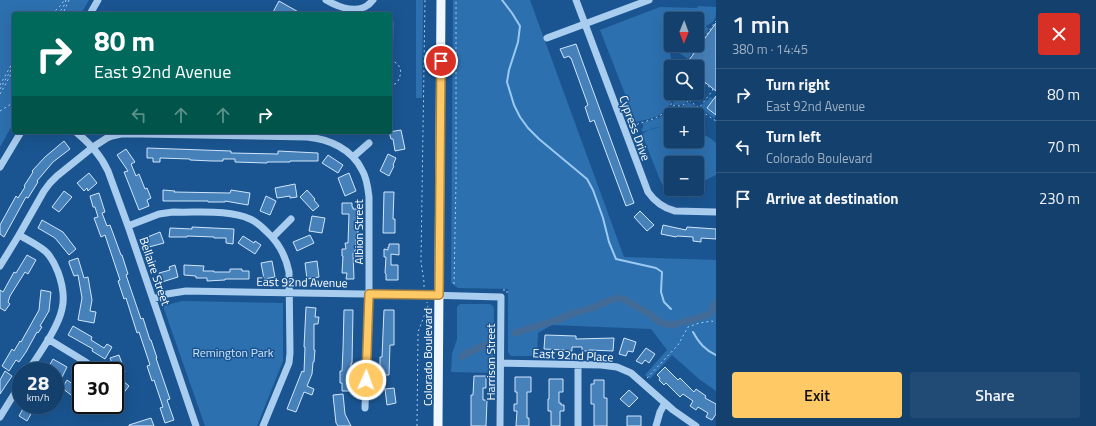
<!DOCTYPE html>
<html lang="en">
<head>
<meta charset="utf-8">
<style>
  body { margin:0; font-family:"Titillium Web",sans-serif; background:#214b75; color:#f1f3f6; height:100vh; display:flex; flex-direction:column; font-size:15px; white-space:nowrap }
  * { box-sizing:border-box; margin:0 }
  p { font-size:13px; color:#9dafc2 }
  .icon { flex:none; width:22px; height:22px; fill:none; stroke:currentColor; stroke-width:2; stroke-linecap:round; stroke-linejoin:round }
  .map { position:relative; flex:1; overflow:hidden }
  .side { display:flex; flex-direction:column; background:#14406d; width:380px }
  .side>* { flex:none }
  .banner { position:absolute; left:12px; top:12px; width:380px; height:122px; border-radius:4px; box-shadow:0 4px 16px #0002,0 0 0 1px #335980; background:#00695c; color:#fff; overflow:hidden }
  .needle { width:26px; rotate:181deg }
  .fabs { position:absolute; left:664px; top:12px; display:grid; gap:8px }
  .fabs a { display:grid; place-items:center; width:40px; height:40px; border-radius:4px; background:#14406d; box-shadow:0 4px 16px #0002,0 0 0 1px #335980; font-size:20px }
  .speed { position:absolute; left:12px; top:362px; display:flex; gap:8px; font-size:20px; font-weight:700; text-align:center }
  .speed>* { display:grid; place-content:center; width:52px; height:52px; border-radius:50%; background:#14406d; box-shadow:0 4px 16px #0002,0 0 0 1px #335980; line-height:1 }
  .speed small { font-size:10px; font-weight:400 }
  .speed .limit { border:2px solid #111; border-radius:6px; background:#fff; color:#111 }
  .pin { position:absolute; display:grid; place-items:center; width:34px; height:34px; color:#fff; margin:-17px; border:2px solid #fff; border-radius:50%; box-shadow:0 1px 4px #0007 }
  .me { position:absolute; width:44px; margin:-22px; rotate:2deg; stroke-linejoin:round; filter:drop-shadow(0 0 3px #0008) }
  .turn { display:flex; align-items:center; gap:14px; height:84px; padding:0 16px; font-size:18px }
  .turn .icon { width:52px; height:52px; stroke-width:2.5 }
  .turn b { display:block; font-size:28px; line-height:34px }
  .lanes { display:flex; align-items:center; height:38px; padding:0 16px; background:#0003; justify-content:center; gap:20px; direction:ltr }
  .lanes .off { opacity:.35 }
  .round { display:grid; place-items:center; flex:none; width:42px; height:42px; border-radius:4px; background:#214b75 }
  .headline { display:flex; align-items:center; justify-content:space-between; height:68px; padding:0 16px }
  h1 { font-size:24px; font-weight:600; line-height:30px }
  .cta { display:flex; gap:8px; margin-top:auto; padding:8px 16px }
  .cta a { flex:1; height:46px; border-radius:4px; background:#ffc966; color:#111; font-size:16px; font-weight:600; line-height:46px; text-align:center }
  .cta a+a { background:#214b75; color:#f1f3f6 }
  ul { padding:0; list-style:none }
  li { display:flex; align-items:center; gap:12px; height:52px; padding:0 16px; border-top:1px solid #335980 }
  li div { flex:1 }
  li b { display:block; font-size:15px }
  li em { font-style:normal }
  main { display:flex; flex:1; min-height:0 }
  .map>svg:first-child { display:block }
</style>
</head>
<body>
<main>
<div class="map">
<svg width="716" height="426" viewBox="0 0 716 426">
  <rect width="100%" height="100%" fill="#1a5591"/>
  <path fill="#2d70af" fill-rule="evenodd" d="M0,0H89L81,14H14V122L0,147Z
    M416,0H423C423,33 422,65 422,98H416Z
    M453,0H530L624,257L716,260V391L699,379L672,355L650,379L645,375L667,350L651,329L552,325L538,333L537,356H511L509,354L508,352V289L458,288L451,283Z
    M698,6L716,7C716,19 716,21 706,26L709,29L688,59L670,47L668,41L671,58L675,67H671V93H673V94C670,115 654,118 636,122L600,30L660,7L697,8ZM671,19H697V45H671Z
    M390,22H394L393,49H390Z
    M675,95H677L682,98L684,96V98L688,100C684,105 679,106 673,104Z
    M710,97L714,99L707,108L716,115L714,118L700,108L706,100L707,101Z
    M688,102L697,107L693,115H671V125L654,128L643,132L641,129L643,128V123C655,119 666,117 672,106C679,108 683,107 688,102Z
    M664,126H671V141H697V131L710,138L716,143V175L697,184V163H671V189H687L674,197L668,195L660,180L642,134L649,130Z
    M182,301L283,303V361L257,426H205L163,306Z
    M460,304H490L493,306L494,309L493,373L451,372L452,354L457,339V307Z"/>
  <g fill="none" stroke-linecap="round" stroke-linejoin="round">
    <path stroke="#9bc9f1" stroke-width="2" d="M502,0L512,13L520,26L518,42L509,70L507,82L514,105L520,117L528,128L539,139L587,179L593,190L603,218L609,242L616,259L656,268L662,272L661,292L664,302L671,309
      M693,332C699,343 705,350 716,355"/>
    <path stroke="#426c97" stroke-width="7" d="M515,333L560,319L571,314L592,308L611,300L618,298L625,300L651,315L658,321L665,324L671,325L677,324L707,315L711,312L716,302
      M462,357L465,354L490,343"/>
  </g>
  <path fill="#4781ba" stroke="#cfe5fb" d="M279,1L302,14H272Z
    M716,23V91L697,76V67H684Z
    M576,44L634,203L626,206L594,120L590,122L585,107L588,105L571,58H570L569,56L564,58L560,49Z
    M716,96V115L707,108Z
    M401,130L405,149L395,151L393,139H391L389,132Z
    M64,141L70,149L53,162L37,181L38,182L28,198L26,197L4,237L0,234V225L16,196L18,198L25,187L24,186L33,172L32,171L45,157Z
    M147,148L231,151V153L278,154V151L318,153V161H290V162H267V163L235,162V159H223V161H212L190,160V159L160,158V162H153V158H147Z
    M126,149L135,162L131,164L136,176L139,174L145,189L147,188L151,198L147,200L149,206L139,210L124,172L128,171L117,155Z
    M388,154L396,158L393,165L394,166L389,176L380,171Z
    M328,155L343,165L338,173L322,163Z
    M89,173L97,183L88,191L87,188L84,191L77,183Z
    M349,173L356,191L345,196L338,178Z
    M295,184L297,197L290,198V196L277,198L275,188Z
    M163,190L175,191L174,192L230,193L231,190L250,193L248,205L225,201V202H208V201H163Z
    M307,190L315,199L314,200L319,206L313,211L300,197Z
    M64,191L72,197L59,212L52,207Z
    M384,192H394L393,219H395V233H383Z
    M99,193L105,212L102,213L107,226L110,225L121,255H122L128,274L126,275L141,319L143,318L150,340H151L157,358H156L170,399L167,400L174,420L165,423L160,408L163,407L154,380L152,381L147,366L150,365L139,332L137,333L126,298L124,299L118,281L120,280L105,235L101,237L94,218L98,217L95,207H93L90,196Z
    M266,196L276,201L270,215L260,211Z
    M342,203H352V207H353V209H357L356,221H358V239H356V250H355V253H353L354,279H346L347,273H342L343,256H342V249H346L345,243H348L349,214H342Z
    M640,211L654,225L647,231L634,217Z
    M312,216L325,218L322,233L309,231Z
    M42,220L63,232L76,249L69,255L55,238L38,228Z
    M663,225L686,230L687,227L716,229V239L701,238V242L693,241V237L677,236L676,237L661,234Z
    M192,227L234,229L233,244L226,243V238H214V237L187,236V237H169L170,228L192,229Z
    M160,232L164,243L149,247L145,238Z
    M310,235L314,243L297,251L293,242Z
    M243,236L254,243L255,241L261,245L255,254L238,243Z
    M389,244H399V255L391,254V265H398V280H386V274L385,273L386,257H384V249L388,250V247H389Z
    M27,255L36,260L28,274L25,272L10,296L8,302L10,304L5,311L0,308V290L3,292L14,272L16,273Z
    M78,258L84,278L88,277L92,300L90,311L96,312L94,323L78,320L82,298L78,275L74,276L69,263V261Z
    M272,261L275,277L264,279L261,263Z
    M317,261L319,277L307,279L305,263Z
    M175,265L178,277L162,282L159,273L170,270L169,267Z
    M184,265L204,266L203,271H214V272H230V269H242V271H249V279H225V280L207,281V278H196V276L184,275Z
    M41,290L51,292L49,311L40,326L42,327L38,333L37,332L26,352L19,362L16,360L9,371L2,366L12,349L14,351L20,341L21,342L39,310Z
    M306,307L316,308L315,317H319L318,324H314V350H315L314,362H313L312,374L307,386L314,389L312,395L304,392L296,412L287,409L302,371L304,372L305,347H304Z
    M344,310H353L352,363H351V369H350V391H342V383H340V371H342L343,349Z
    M384,310H394V345H390L389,375H380V357H382Z
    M73,326L92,337L91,340L104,348L107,344L112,347L105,359L92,351L93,349L68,335Z
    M545,335L576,336V339L614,338L613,351L589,350V351H582V347H572V351H564V350L544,349Z
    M624,338L636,342L633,352L628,351L626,356L619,354Z
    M646,348L655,354L649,363L645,360L642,364L636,361Z
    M119,355L125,372L117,375L110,358Z
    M53,359L67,367L62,377L55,373V371H52L48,368Z
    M665,367L678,380L680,378L694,392L696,389L706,396L705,398L716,404V414L712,420L706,417L708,413L698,407L696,410L690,406L693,401L683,394L680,397L666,383L664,385L659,380L660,378L657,375Z
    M5,371L12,376L0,394V380Z
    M474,376H486V388H483V400H487L486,426H471V395H473Z
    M515,377H531V392H527V418H529V426H516L517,411H514V404H517V392H515Z
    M549,379H563V392H559V403H561V405H564V411H560V426H551V411H548V399H549Z
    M67,380L81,390V393L78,398L72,393L71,395L62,388Z
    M122,380L129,386L115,404V389Z
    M594,380H604V398H607V426H594V404H591V384H594Z
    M394,388L396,403L387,405L385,389Z
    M629,390L638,398L629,407L620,399Z
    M343,394L345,414L351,426H338L336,423L333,395Z
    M25,405H39L34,413L32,412L27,421L19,416Z
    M627,416H641V426H627Z
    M151,418L154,426H129V425Z"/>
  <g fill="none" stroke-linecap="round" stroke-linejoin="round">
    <path stroke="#a9cdef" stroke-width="1" stroke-dasharray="2 3" stroke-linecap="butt" d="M52,14L62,4L64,0
      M57,14L63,8L66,0
      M60,14L64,11L69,0
      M390,60C402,64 403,72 397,83L390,86
      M684,67L716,21
      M0,85L14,60
      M0,89L14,65
      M0,94L14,69
      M685,97L699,108L713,90L697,77
      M673,105C679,107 684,106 689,100
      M698,108V109L716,121
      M0,111L14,102
      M632,126C651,119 672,117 674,93
      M454,284L456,182V0
      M424,287V282L421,262L425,0
      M503,290H507V294
      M647,378L678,345L688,327L699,323L712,321L716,323
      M417,426L418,332L428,306L427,302"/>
    <path stroke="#a9cdef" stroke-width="7" d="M326,0C340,8 361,16 373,0
      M576,0L648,192C655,202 663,208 675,211L716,212
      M90,14L98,0
      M547,38L649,0
      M76,132C90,144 100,154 108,171L128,226L196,426
      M353,157L369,143
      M0,167L21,132
      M128,226L159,214L173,212C196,213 229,209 250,219C257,222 262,227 267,232C279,243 286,257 289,272L290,353L289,363L263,426
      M19,235C28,240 38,245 45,251C52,257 55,265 58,272C62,283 65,297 62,309C58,328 39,354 28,371
      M273,237L291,219
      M0,266L19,235L44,191L50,183L57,176L93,147L107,138L112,136L121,134H141L307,137C329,139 352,149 362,170C367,178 368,188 369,197V294L365,408
      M153,299L167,294L186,291L426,295L501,297L500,426
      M48,339L84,361L87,363L91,371
      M501,363L601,365L617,367L631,373L673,410L696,426
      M0,417L21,383
      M578,426V365
      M656,426L660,412L665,403"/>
    <path stroke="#f0f7ff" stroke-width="9" d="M438,426L441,0"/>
  </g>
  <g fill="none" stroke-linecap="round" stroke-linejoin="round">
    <g stroke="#a68342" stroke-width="10">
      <path id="route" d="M366,380L369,294L439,295L441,61"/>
    </g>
    <use href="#route" stroke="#ffc966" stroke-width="7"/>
  </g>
  <g text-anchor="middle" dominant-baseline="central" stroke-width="3" stroke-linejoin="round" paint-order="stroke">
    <g font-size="12" fill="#fff" stroke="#1a5591">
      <text transform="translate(635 128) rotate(70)">Cypress Drive</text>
      <text transform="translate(358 232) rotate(-90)">Albion Street</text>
      <text transform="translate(155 271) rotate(71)">Bellaire Street</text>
      <text transform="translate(302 282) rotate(1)">East 92nd Avenue</text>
      <text transform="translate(573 355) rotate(3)">East 92nd Place</text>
      <text transform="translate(427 357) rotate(-90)">Colorado Boulevard</text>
      <text transform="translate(490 362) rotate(-90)">Harrison Street</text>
    </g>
    <g font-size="12" fill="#cfe5fb" stroke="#1a5591">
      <text x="233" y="352">Remington Park</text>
    </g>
  </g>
</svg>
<div class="fabs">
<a><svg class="needle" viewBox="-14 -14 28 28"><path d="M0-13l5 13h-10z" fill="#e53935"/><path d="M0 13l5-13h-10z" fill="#9dafc2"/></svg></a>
<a><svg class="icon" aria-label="search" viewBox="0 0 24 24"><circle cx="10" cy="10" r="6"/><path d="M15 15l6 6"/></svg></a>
<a>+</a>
<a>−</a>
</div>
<div class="speed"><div>28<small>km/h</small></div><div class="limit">30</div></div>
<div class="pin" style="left:441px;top:61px;background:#d93025"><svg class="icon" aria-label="arrive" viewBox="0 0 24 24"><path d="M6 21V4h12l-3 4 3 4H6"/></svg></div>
<svg class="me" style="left:366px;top:380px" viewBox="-20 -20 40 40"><circle r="17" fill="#ffc966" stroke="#fff" stroke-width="3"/><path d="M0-11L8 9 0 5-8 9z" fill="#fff"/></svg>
<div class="banner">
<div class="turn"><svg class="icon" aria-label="right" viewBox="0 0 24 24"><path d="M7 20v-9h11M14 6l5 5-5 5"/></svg><div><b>80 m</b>East 92nd Avenue</div></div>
<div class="lanes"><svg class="icon off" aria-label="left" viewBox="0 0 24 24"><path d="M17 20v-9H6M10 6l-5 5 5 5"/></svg><svg class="icon off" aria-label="ahead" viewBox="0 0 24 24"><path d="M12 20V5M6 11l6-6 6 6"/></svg><svg class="icon off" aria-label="ahead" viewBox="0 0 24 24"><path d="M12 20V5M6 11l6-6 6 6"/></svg><svg class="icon" aria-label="right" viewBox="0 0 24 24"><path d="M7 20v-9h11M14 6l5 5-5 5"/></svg></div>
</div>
</div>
<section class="side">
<div class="headline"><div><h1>1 min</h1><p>380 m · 14:45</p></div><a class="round" style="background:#d93025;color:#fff"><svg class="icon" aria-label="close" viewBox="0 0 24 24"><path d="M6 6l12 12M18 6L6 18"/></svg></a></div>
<ul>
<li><svg class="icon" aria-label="right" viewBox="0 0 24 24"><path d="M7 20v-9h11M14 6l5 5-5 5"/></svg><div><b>Turn right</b><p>East 92nd Avenue</p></div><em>80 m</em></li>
<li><svg class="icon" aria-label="left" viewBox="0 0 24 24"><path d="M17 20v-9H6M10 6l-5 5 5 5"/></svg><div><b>Turn left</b><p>Colorado Boulevard</p></div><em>70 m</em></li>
<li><svg class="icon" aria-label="arrive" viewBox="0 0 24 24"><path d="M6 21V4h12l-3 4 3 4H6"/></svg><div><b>Arrive at destination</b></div><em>230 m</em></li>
</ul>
<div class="cta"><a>Exit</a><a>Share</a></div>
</section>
</main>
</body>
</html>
